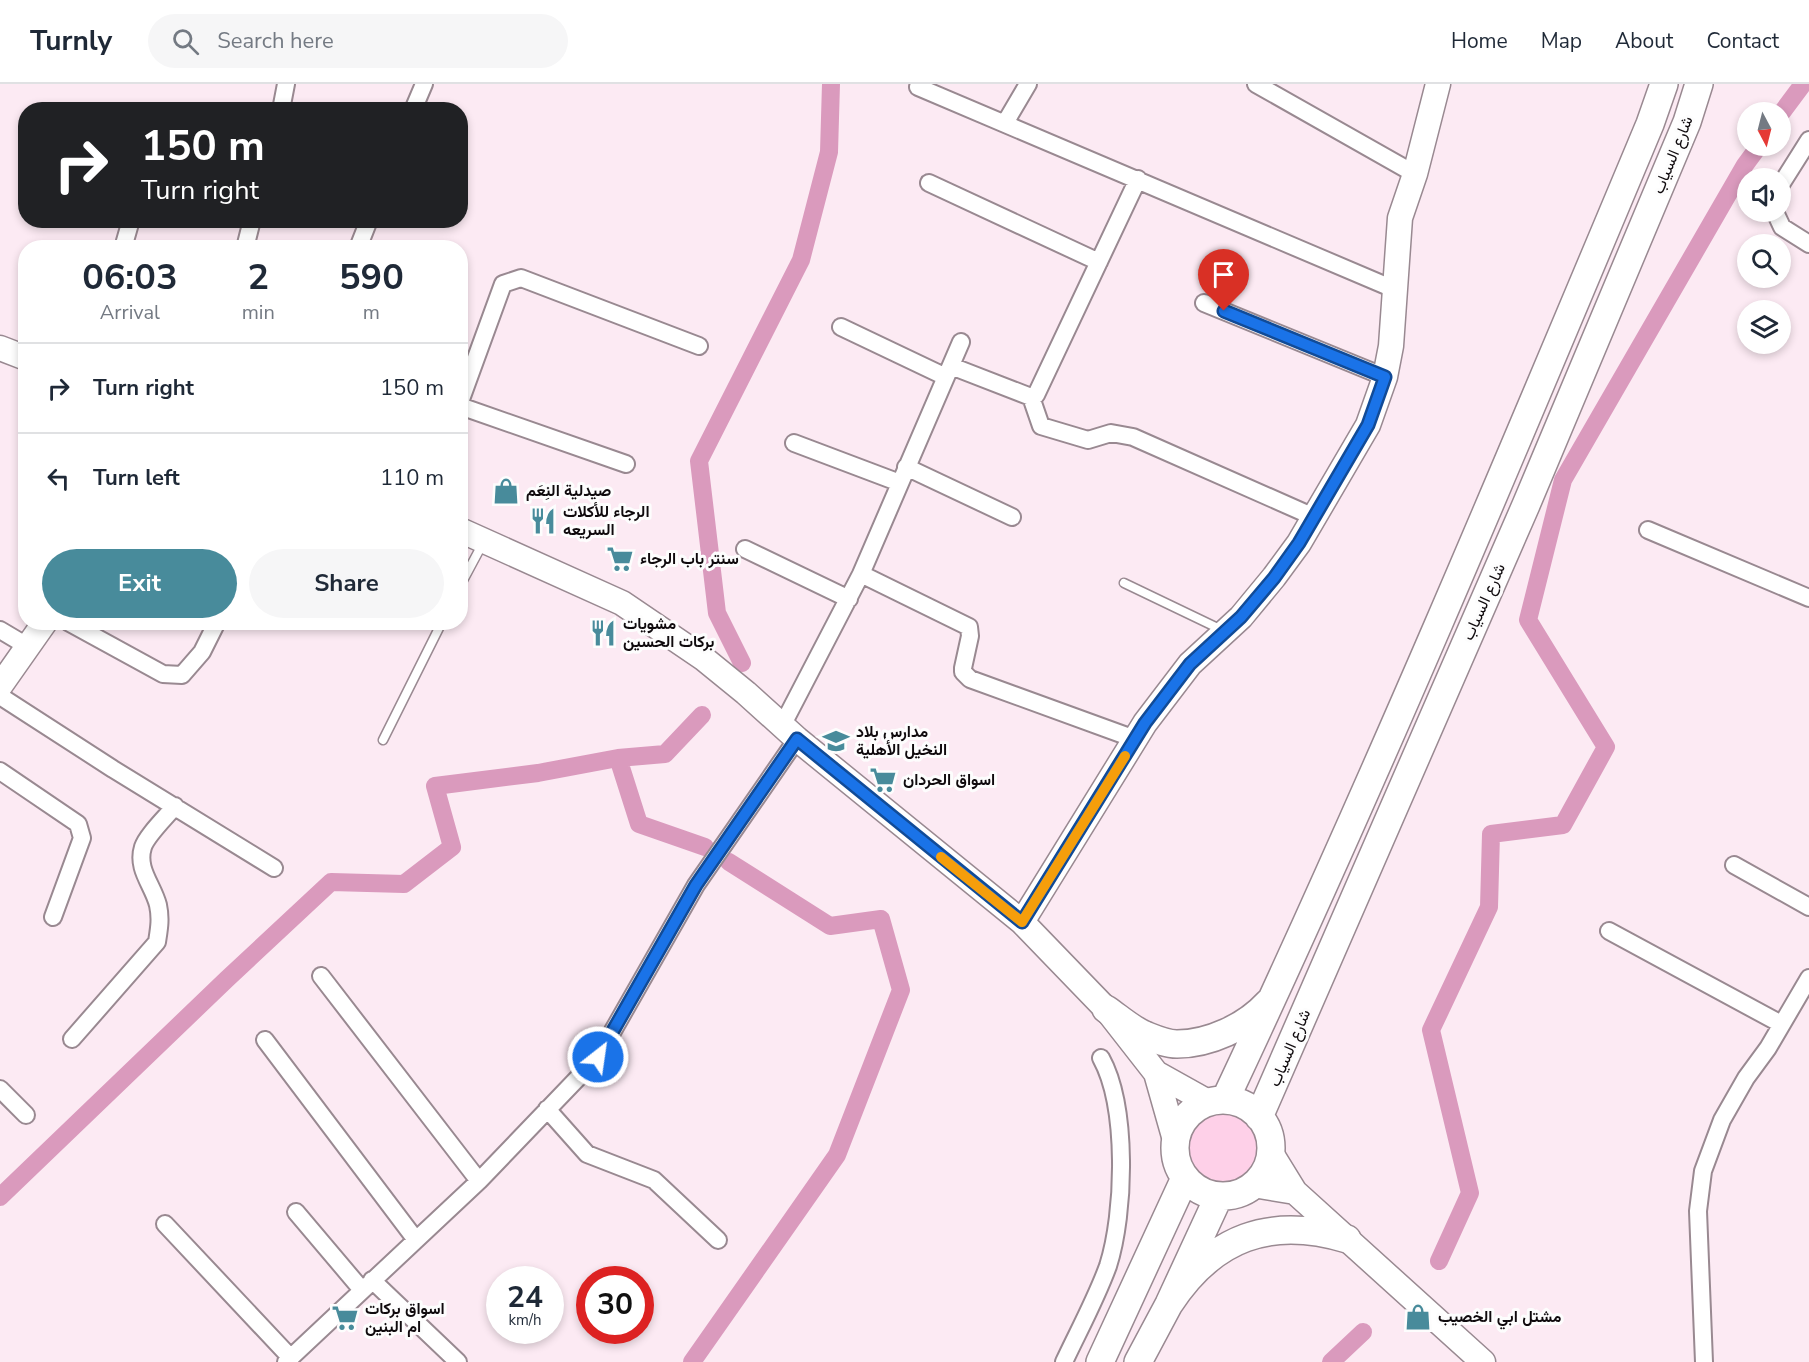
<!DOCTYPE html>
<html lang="en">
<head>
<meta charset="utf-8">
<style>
  body { margin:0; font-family:"Nunito Sans",Vazirmatn,sans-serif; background:#f6f6f7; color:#1f2937; height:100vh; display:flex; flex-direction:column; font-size:22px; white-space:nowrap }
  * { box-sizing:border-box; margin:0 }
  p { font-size:20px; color:#747a83 }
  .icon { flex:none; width:33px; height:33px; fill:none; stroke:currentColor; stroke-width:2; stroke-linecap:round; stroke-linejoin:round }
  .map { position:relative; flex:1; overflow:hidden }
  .details { position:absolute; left:18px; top:156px; width:450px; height:390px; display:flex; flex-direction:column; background:#fff; border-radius:24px; box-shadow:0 3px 9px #0003 }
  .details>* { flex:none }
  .guide { position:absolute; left:18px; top:18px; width:450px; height:126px; border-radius:24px; box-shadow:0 3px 9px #0003; background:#202124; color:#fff; overflow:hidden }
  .needle { width:39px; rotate:173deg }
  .tools { position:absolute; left:1737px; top:18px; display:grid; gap:12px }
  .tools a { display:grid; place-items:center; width:54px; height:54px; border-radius:50%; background:#fff; box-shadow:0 3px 9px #0003; font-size:30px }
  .speed { position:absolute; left:486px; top:1182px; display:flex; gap:12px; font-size:30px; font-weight:700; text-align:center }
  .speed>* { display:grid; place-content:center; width:78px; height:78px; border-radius:50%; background:#fff; box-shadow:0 3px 9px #0003; line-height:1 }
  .speed small { font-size:15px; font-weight:400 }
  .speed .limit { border:9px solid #d22; background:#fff; color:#111 }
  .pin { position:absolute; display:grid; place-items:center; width:51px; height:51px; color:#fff; margin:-62px -26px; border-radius:50% 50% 50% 0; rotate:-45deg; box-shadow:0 0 6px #0007 }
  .pin .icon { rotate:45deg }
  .me { position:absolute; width:66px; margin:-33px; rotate:30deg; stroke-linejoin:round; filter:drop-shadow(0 0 4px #0008) }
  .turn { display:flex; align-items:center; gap:21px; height:126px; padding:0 24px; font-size:27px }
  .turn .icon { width:78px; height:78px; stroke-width:2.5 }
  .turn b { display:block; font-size:42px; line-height:51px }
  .eta { display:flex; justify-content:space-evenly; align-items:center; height:102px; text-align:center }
  .eta b { font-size:36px; font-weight:700; line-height:42px }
  .action { display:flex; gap:12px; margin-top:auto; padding:12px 24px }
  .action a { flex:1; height:69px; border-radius:36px; background:#488b9b; color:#fff; font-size:24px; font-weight:700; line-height:69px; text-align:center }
  .action a+a { background:#f6f6f7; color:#1f2937 }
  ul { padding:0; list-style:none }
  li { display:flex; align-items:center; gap:18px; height:90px; padding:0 24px; border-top:2px solid #e0e1e3 }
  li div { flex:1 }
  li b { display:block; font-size:22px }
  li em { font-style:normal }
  header { display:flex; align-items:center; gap:36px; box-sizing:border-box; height:84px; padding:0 30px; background:#fff; border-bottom:2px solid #e0e1e3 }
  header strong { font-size:28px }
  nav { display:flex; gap:33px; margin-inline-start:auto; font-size:21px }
  .search { width:420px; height:54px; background:#f6f6f7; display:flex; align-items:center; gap:15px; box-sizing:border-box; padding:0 21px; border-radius:33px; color:#747a83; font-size:22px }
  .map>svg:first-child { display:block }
</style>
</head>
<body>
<header>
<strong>Turnly</strong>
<div class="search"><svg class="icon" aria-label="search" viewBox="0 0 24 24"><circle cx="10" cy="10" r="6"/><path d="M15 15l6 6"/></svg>Search here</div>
<nav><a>Home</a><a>Map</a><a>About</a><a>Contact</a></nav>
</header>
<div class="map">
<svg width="1809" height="1278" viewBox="0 0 1809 1278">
  <rect width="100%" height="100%" fill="#fceaf3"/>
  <path fill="#fed0e8" d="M1184 1064a38 38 0 1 1 76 0a38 38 0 1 1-76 0Z"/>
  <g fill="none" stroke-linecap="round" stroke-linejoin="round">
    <path stroke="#da9abd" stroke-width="18" d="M1780,31L1803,0
      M742,579L717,529L699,377L801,176L829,68L831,0
      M618,674L639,740L705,763
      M0,1113L227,895L331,798L404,800L452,763L435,702L538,689L618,674L665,670L702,631
      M1439,1177L1470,1109L1431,946L1489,823L1491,750L1563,741L1606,663L1528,536L1563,396L1745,81L1759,62
      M692,1278L837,1071L901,906L881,835L830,842L729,778
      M1331,1278L1363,1248"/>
    <g stroke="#998991" stroke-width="11">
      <path id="lane" d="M1124,499L1222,546
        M460,502L483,459
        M383,656L442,538"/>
    </g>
    <g stroke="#998991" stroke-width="20">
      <path id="street" d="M1256,0L1415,90
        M918,3L1396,206
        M281,26L286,0
        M413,26L424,0
        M1005,39L1028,0
        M929,99L1099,178
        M1780,102L1809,56
        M1775,128L1782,143L1809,160
        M123,164L131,136
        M245,164L252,136
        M358,164L369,136
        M1204,219L1385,293
        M841,243L946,293
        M951,282L1031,313L1036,311L1138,95
        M1031,313L1041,342L1088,356L1111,349L1133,353L1314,433
        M460,318L503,200L521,194L699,262
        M460,322L626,380
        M794,359L900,399
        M906,383L1012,433
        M1648,446L1809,514
        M745,465L849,515
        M861,490L969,543L970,552L963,584V588L970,595L1135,655
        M68,538L163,590L182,591L202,568L217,538
        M0,546L27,562
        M0,612L113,685L274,784
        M782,642L861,490L961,258
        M0,687L78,740L82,754L53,833
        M1734,781L1809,823
        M1609,847L1781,940
        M321,892L479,1097
        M72,955L157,858C159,845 161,835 158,821C153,801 136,785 143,763C147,751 167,732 175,722
        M265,956L416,1156
        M0,1005L26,1031
        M547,1025L587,1070L654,1096L718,1156
        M296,1128L362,1206
        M165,1140L291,1274
        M372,1196L458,1278
        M286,1278L479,1097L598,973L696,801L797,655
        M1064,1278C1079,1246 1096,1215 1108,1182C1125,1129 1128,1023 1101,974
        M1704,1278L1698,1127L1703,1087L1722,1036L1746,994L1768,964L1809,894"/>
    </g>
    <g stroke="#998991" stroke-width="27">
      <path id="secondary" d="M0,264L26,274
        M460,446L622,519L703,574L746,609L797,655L1022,838L1106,925L1156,989L1208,1018
        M0,602L45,538
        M1022,838L1145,639L1190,580L1241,533L1274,493L1299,459L1368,341L1385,293L1391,262L1400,134L1415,90L1438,0
        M1156,989L1175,1056
        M1271,1069L1295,1108L1483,1278
        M1253,1101L1295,1108"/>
    </g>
    <g stroke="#998991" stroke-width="30">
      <path id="primary" d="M1106,925C1119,934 1131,945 1145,951C1155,955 1166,960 1177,960C1209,960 1246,943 1268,919
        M1225,1016C1376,695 1513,367 1650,40L1664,0
        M1175 1064a48 48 0 1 1 96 0a48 48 0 1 1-96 0Z
        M1259,1033L1526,421L1687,38L1699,0
        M1169,1220C1213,1153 1270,1132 1347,1155
        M1100,1278L1185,1094
        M1138,1278L1169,1220L1219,1112"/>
    </g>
    <use href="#lane" stroke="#fff" stroke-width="8"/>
    <use href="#street" stroke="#fff" stroke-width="16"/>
    <use href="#secondary" stroke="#fff" stroke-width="24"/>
    <use href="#primary" stroke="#fff" stroke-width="27"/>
  </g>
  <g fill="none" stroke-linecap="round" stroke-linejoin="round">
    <g stroke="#114b97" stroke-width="15">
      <path id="route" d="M598,973L696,801L797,655L1022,838L1145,639L1190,580L1241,533L1274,494L1299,459L1368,341L1385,293L1224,227"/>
    </g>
    <use href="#route" stroke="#1a73e8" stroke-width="10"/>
    <path stroke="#f59e0b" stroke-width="10" d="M941,773L1022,838L1125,672"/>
  </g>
  <defs>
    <g id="shop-bare" transform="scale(2.07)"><path d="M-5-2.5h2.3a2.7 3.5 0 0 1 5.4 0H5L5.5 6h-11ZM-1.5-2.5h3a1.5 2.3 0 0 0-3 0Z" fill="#488b9b" stroke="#fdfdfd" stroke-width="2.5" paint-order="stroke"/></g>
    <g id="restaurant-bare" transform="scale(2.07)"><path d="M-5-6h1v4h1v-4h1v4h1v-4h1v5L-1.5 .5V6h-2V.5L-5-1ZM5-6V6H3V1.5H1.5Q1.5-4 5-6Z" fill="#488b9b" stroke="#fdfdfd" stroke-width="2.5" paint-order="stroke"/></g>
    <g id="supermarket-bare" transform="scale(2.07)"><path d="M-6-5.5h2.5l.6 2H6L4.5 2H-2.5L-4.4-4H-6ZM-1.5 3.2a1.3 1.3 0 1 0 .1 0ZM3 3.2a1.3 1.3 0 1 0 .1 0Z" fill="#488b9b" stroke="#fdfdfd" stroke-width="2.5" paint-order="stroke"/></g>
    <g id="school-bare" transform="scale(2.07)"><path d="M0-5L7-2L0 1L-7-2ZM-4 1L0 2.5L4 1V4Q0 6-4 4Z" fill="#488b9b" stroke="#fdfdfd" stroke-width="2.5" paint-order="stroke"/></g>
  </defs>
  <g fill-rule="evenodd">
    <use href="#shop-bare" x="506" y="407"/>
    <use href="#restaurant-bare" x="543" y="437"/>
    <use href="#supermarket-bare" x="620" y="475"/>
    <use href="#restaurant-bare" x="603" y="549"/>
    <use href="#school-bare" x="836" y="657"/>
    <use href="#supermarket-bare" x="883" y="696"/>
    <use href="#shop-bare" x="1418" y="1233"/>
    <use href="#supermarket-bare" x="345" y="1234"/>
  </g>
  <g text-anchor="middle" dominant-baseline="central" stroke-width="6" stroke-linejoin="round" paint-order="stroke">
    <g font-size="16" fill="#0f0a0d" stroke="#fdfdfd">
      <text transform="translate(1673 71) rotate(-68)">شارع السياب</text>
      <text transform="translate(1484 518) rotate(-66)">شارع السياب</text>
      <text transform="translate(1290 964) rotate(-67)">شارع السياب</text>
    </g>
    <g font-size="16" font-weight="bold" fill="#0f0a0d" stroke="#fdfdfd" text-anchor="start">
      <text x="526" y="407">صيدلية النِعَم</text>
      <text x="563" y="428">الرجاء للأكلات<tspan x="563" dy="18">السريعه</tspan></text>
      <text x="640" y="475">سنتر باب الرجاء</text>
      <text x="623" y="540">مشويات<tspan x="623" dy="18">بركات الحسين</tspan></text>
      <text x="856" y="648">مدارس بلاد<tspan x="856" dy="18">النخيل الأهلية</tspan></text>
      <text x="903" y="696">اسواق الحردان</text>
      <text x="365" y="1225">اسواق بركات<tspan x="365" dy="18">ام البنين</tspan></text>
      <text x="1438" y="1233">مشتل ابي الخصيب</text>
    </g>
  </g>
</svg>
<div class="tools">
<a><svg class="needle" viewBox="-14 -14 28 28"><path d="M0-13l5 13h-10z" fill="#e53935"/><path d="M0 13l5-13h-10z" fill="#747a83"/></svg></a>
<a><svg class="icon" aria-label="sound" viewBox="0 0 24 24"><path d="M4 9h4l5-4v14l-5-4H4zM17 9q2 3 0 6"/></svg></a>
<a><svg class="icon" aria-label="search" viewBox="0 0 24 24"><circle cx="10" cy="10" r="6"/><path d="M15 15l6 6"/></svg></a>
<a><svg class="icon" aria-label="layers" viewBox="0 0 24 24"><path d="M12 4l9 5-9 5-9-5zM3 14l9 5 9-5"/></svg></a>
</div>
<div class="speed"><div>24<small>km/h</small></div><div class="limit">30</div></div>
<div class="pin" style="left:1224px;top:227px;background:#d93025"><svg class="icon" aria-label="arrive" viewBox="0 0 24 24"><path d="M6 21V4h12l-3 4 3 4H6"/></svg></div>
<svg class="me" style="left:598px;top:973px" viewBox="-20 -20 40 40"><circle r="17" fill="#1a73e8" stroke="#fff" stroke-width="3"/><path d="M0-11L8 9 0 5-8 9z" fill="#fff"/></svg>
<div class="guide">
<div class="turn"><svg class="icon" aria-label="right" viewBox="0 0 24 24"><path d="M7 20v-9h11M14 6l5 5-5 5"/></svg><div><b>150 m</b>Turn right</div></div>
</div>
<section class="details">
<div class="eta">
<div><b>06:03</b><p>Arrival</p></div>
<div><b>2</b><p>min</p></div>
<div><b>590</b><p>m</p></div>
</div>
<ul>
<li><svg class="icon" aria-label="right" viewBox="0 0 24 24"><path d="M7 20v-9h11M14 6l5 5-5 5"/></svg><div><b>Turn right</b></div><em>150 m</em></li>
<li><svg class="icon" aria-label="left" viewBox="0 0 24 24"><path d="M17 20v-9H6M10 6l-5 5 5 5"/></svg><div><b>Turn left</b></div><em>110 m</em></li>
</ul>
<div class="action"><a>Exit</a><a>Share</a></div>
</section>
</div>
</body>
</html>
